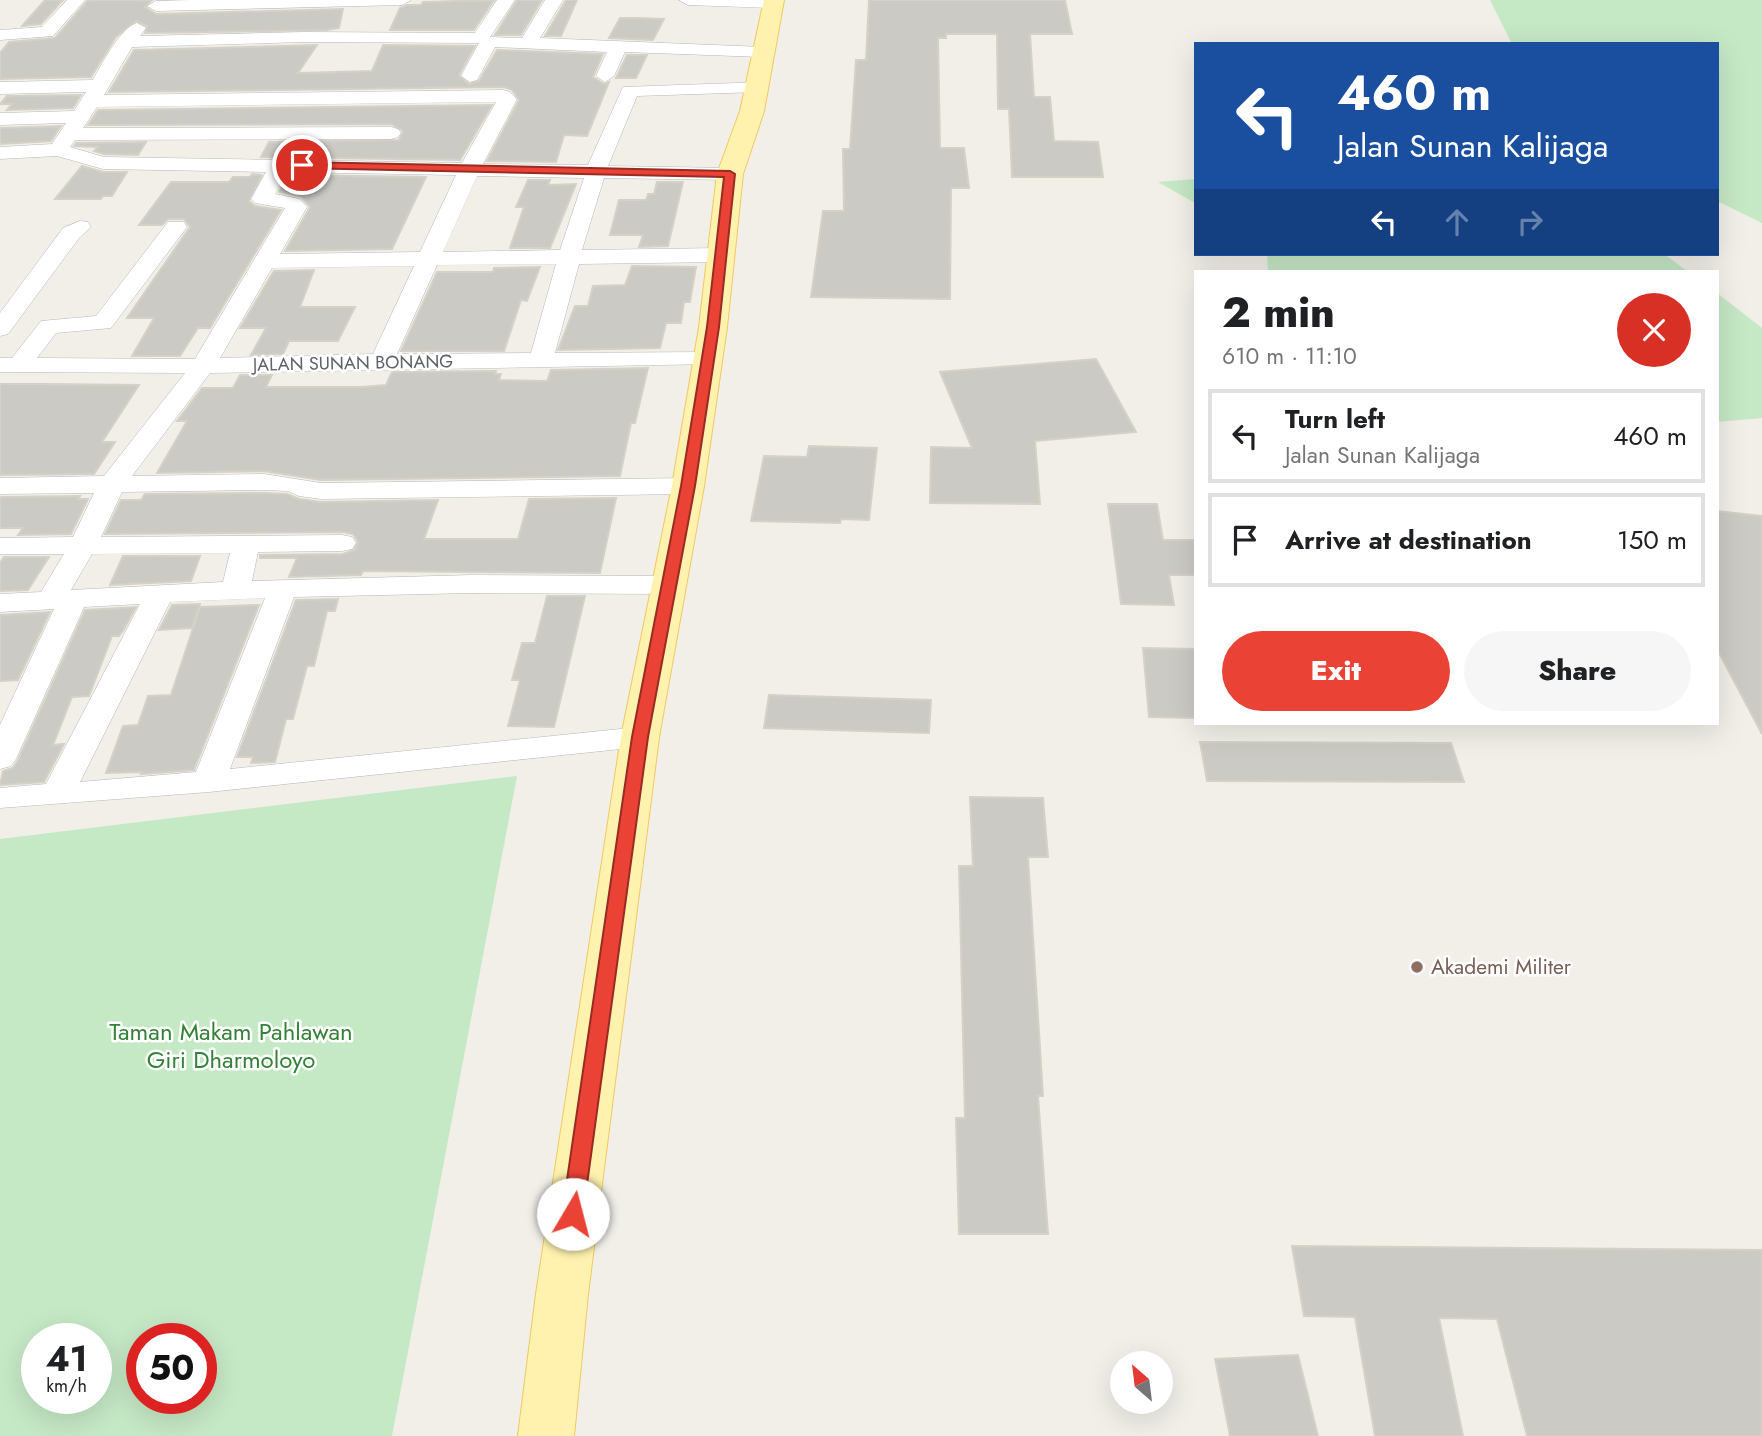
<!DOCTYPE html>
<html lang="en">
<head>
<meta charset="utf-8">
<style>
  body { margin:0; font-family:Jost,sans-serif; background:#f6f6f6; color:#202124; height:100vh; display:flex; flex-direction:column; font-size:26px; white-space:nowrap }
  * { box-sizing:border-box; margin:0 }
  p { font-size:23px; color:#757577 }
  .icon { flex:none; width:38px; height:38px; fill:none; stroke:currentColor; stroke-width:2; stroke-linecap:round; stroke-linejoin:round }
  .map { position:relative; flex:1; overflow:hidden }
  .details { position:absolute; left:1194px; top:270px; width:525px; height:455px; display:flex; flex-direction:column; background:#fff; border-radius:0px; box-shadow:0 7px 28px #0002 }
  .details>* { flex:none }
  .banner { position:absolute; left:1194px; top:42px; width:525px; height:214px; border-radius:0px; box-shadow:0 7px 28px #0002; background:#1a4fa0; color:#fff; overflow:hidden }
  .needle { width:46px; rotate:332deg }
  .controls { position:absolute; left:1110px; top:1351px; display:grid; gap:14px }
  .controls a { display:grid; place-items:center; width:63px; height:63px; border-radius:50%; background:#fff; box-shadow:0 7px 28px #0002; font-size:35px }
  .speed { position:absolute; left:21px; top:1323px; display:flex; gap:14px; font-size:35px; font-weight:700; text-align:center }
  .speed>* { display:grid; place-content:center; width:91px; height:91px; border-radius:50%; background:#fff; box-shadow:0 7px 28px #0002; line-height:1 }
  .speed small { font-size:18px; font-weight:400 }
  .speed .limit { border:10px solid #d22; background:#fff; color:#111 }
  .pin { position:absolute; display:grid; place-items:center; width:60px; height:60px; color:#fff; margin:-30px; border:4px solid #fff; border-radius:50%; box-shadow:0 2px 7px #0007 }
  .me { position:absolute; width:77px; margin:-38px; rotate:8deg; stroke-linejoin:round; filter:drop-shadow(0 0 5px #0008) }
  .turn { display:flex; align-items:center; gap:24px; height:147px; padding:0 28px; font-size:32px }
  .turn .icon { width:91px; height:91px; stroke-width:2.5 }
  .turn b { display:block; font-size:49px; line-height:60px }
  .lanes { display:flex; align-items:center; height:66px; padding:0 28px; background:#0003; justify-content:center; gap:35px; direction:ltr }
  .lanes .off { opacity:.35 }
  .round { display:grid; place-items:center; flex:none; width:74px; height:74px; border-radius:37px; background:#f6f6f6 }
  .headline { display:flex; align-items:center; justify-content:space-between; height:119px; padding:0 28px }
  h1 { font-size:42px; font-weight:800; line-height:52px }
  .button { display:flex; gap:14px; margin-top:auto; padding:14px 28px }
  .button a { flex:1; height:80px; border-radius:42px; background:#ea4335; color:#fff; font-size:28px; font-weight:800; line-height:80px; text-align:center }
  .button a+a { background:#f6f6f6; color:#202124 }
  ul { padding:0; list-style:none }
  li { display:flex; align-items:center; gap:21px; height:94px; margin:0 14px 10px; padding:0 14px; border:4px solid #e0e0e0; border-radius:0px }
  li div { flex:1 }
  li b { display:block; font-size:26px }
  li em { font-style:normal }
  .map>svg:first-child { display:block }
</style>
</head>
<body>
<div class="map">
<svg width="1762" height="1436" viewBox="0 0 1762 1436">
  <rect width="100%" height="100%" fill="#f1efe8"/>
  <path fill="#c5e8c5" fill-rule="evenodd" d="M1490,0H1762V223L1717,201V44H1512Z
    M1195,179V203L1158,182Z
    M1267,254H1664L1687,271H1268Z
    M1717,293L1762,328V418L1717,422Z
    M517,776L392,1436H0V839ZM37,1339H96V1398H37ZM142,1339H201V1398H142Z"/>
  <path fill="#cccac5" stroke="#d6d1c6" stroke-width="2" d="M45,0H63L41,24L22,26Z
    M88,0H152L145,7L156,14L343,9L339,28L327,30L145,33L147,26L136,21L116,37L91,77L0,79V53L9,42L55,38Z
    M494,0L474,30H390L400,8L407,5H421L423,2Z
    M517,0H542L521,35H495Z
    M566,0H577L561,36H545Z
    M869,0H1065L1072,34H1030L1034,97H1050L1054,141L1098,142L1103,177H1012L1009,109H998L997,34H946V38H938L940,148H964L969,188H951L950,299L811,297L823,211H844L843,149H850L856,60H866Z
    M620,18H638L664,19L653,40L609,38Z
    M317,45L298,73L372,71L383,45L475,46L459,75L469,84L479,81L497,50L603,54L593,77L604,84L609,82L587,136L564,135L556,162L487,161L519,100L512,90L504,87L109,92L134,50Z
    M627,55H647L636,78H616Z
    M81,95L73,108L7,110L12,104H0L7,96Z
    M492,105L460,160L261,157L269,142L399,140L403,131L391,124L88,125L98,110Z
    M61,126L51,141L0,144V128Z
    M146,142L138,155L104,154L94,151L98,147L74,146L76,143Z
    M82,166L103,172H127L112,196H103L101,199H55Z
    M252,174L262,175L249,201L255,206L281,210L210,328H198L180,356H132L154,318H127L190,227L184,219H168L162,225H139L171,182H229L233,177H250Z
    M288,175L426,177L392,249L285,251L310,207L301,196L279,192Z
    M528,180H550L548,185L576,184L550,248H510L524,207H516Z
    M657,182H683L668,246L639,247L643,235H610L619,200H646L648,194H654Z
    M632,266L696,267L690,302H684L681,323H666L660,348L558,350L575,306H588L593,286L625,285Z
    M540,267L527,301L521,300L504,351H401L437,272H493L494,268Z
    M314,270L300,307H355L338,341H289L283,354L251,355L266,328H240L274,271Z
    M1096,359L1136,432L1035,441L1040,504L930,503L931,447L972,448L940,372Z
    M648,368L635,423H631L620,476L321,480L264,471L157,473L187,421H177L202,388H233L240,375H272L266,387H362L386,385L392,372L496,371L495,374H501L499,380L547,381L551,370Z
    M0,384H45L139,385L102,442H115L94,474L0,475Z
    M809,446L877,448L869,520L841,519L840,523L751,521L764,456L807,457Z
    M264,493L287,494L299,499L321,502L438,500L424,539H518L529,499L616,498L600,573L363,571L361,575L289,577L297,558H260V555L343,554L354,550L358,542L353,534L342,532L105,534L121,500H141L145,494Z
    M80,496L78,499H88L71,534L18,535L23,528H0V497Z
    M1108,504H1157L1163,540H1195V575H1169L1174,605L1121,604Z
    M1717,511L1762,516V734L1717,649Z
    M123,556H200L191,581L110,585Z
    M4,557H49L28,590L0,591V563Z
    M547,596H585L554,727L508,726L520,680H512L522,643H535Z
    M338,599L335,611H327L314,666H307L293,719H286L275,762L251,763L253,757H237L296,600Z
    M200,604L192,628L159,630L172,605Z
    M259,605L194,770L141,774L142,772L106,773L123,726L138,725L148,696L171,695L200,607Z
    M136,607L123,631L119,636H112L89,696L72,697L53,745L64,744L44,782L0,785L3,771L13,768L18,760L85,610Z
    M50,612L18,680L0,681V615Z
    M1143,648L1195,649V718L1149,717Z
    M769,695L931,700L929,733L764,728Z
    M1200,742L1451,743L1464,782L1207,781Z
    M970,797L1043,798L1048,857H1028L1043,1096H1038L1048,1234H959L956,1118H965L959,866H973Z
    M1292,1246L1762,1250V1436H1527L1497,1319L1439,1318L1463,1436H1375L1355,1317L1304,1316Z
    M1298,1355L1318,1436H1230L1215,1359Z"/>
  <g fill="none" stroke-linecap="round" stroke-linejoin="round">
    <g stroke="#b5b8bc" stroke-width="1">
      <path id="minor" d="M67,0H85L53,36L0,40V30L42,27Z
        M191,0H411L402,5L156,11L147,6L156,1Z
        M497,0H515L490,37L522,38L545,0H563L540,38L763,47L772,52L763,57L625,52L614,76L605,82L596,76L607,52L495,47L477,80L470,82L461,76L479,43L304,42L132,47L104,95L503,90L510,92L517,99L483,164L588,165L623,87L765,82L767,86L765,90L758,92L637,96L608,166L730,168L737,170L740,174L737,178L730,180L604,178L582,250L721,248L729,250L732,255L729,260L721,262L579,264L555,353L706,352L715,354L718,359L715,364L210,373L132,476L264,474L321,483L688,478L697,480L701,486L697,492L688,494L321,499L299,496L288,491L264,490L122,492L101,537L342,535L352,537L356,543L352,549L342,551L258,552L252,581L472,575L667,576L677,579L681,585L677,591L667,594L472,593L294,597L230,769L640,727L651,730L656,737L651,744L640,747L209,792L0,808V788L46,784L140,604L84,607L16,759L11,766L0,769V725L54,609L0,612V594L41,592L64,554H0V538L73,537L94,493L0,494V478L104,476L185,373L0,372V358H12L41,321L96,316L168,222H184L187,227L111,328L56,333L37,358L195,359L285,208L255,203L251,199L266,172L103,169L57,156L0,159V147L52,144L66,123L0,125V113L74,111L86,92L0,94V82L93,80C101,65 122,26 137,23L146,28L140,36L304,32L475,33ZM496,102L462,163L104,157L70,147L75,140L391,139L398,137L401,133L398,129L391,127L83,128L97,107ZM286,172L456,175L420,252L280,254L307,207L300,199L275,194ZM477,176L584,178L560,250L443,252ZM556,264L531,353L397,354L437,265ZM414,266L373,354L220,358L272,268ZM230,553L223,582L71,590L92,554ZM265,598L196,772L80,782L170,602Z
        M679,0H781L783,3L774,8L688,5Z
        M80,221L88,222L91,227L79,238L8,334L0,336V313L63,228Z"/>
    </g>
    <g stroke="#f2c960" stroke-width="2">
      <path id="major" d="M764,0H784L764,111L743,174L727,327L704,486L659,737L588,1294L574,1436H518L536,1294L621,737L672,486L699,327L717,174L740,111Z"/>
    </g>
    <use href="#minor" fill="#fff" fill-rule="evenodd"/>
    <use href="#major" fill="#fff2af" fill-rule="evenodd"/>
  </g>
  <path fill="#ea4335" stroke="#982c22" stroke-width="2" d="M302,162L730,171L735,174L719,327L695,486L648,737L583,1214L580,1220L573,1223L566,1220L562,1214L632,737L681,486L707,327L724,177L298,168V163Z"/>
  <circle fill="#8d6e63" stroke="#fff" stroke-width="2.5" cx="1417" cy="967" r="7"/>
  <g text-anchor="middle" dominant-baseline="central" stroke-width="5" stroke-linejoin="round" paint-order="stroke">
    <g font-size="18" fill="#5f6368" stroke="#fff">
      <text transform="translate(353 363) rotate(-1)">JALAN SUNAN BONANG</text>
    </g>
    <g font-size="21" fill="#785e54" stroke="#fff" text-anchor="start">
      <text x="1431" y="967">Akademi Militer</text>
    </g>
    <g font-size="24" fill="#348238" stroke="#fff">
      <text x="231" y="1031">Taman Makam Pahlawan<tspan x="231" dy="28">Giri Dharmoloyo</tspan></text>
    </g>
  </g>
</svg>
<div class="controls">
<a><svg class="needle" viewBox="-14 -14 28 28"><path d="M0-13l5 13h-10z" fill="#e53935"/><path d="M0 13l5-13h-10z" fill="#757577"/></svg></a>
</div>
<div class="speed"><div>41<small>km/h</small></div><div class="limit">50</div></div>
<div class="pin" style="left:302px;top:165px;background:#d93025"><svg class="icon" aria-label="arrive" viewBox="0 0 24 24"><path d="M6 21V4h12l-3 4 3 4H6"/></svg></div>
<svg class="me" style="left:573px;top:1214px" viewBox="-20 -20 40 40"><circle r="19" fill="#fff"/><path d="M0-13L10 11 0 6-10 11z" fill="#ea4335"/></svg>
<div class="banner">
<div class="turn"><svg class="icon" aria-label="left" viewBox="0 0 24 24"><path d="M17 20v-9H6M10 6l-5 5 5 5"/></svg><div><b>460 m</b>Jalan Sunan Kalijaga</div></div>
<div class="lanes"><svg class="icon" aria-label="left" viewBox="0 0 24 24"><path d="M17 20v-9H6M10 6l-5 5 5 5"/></svg><svg class="icon off" aria-label="ahead" viewBox="0 0 24 24"><path d="M12 20V5M6 11l6-6 6 6"/></svg><svg class="icon off" aria-label="right" viewBox="0 0 24 24"><path d="M7 20v-9h11M14 6l5 5-5 5"/></svg></div>
</div>
<section class="details">
<div class="headline"><div><h1>2 min</h1><p>610 m · 11:10</p></div><a class="round" style="background:#d93025;color:#fff"><svg class="icon" aria-label="close" viewBox="0 0 24 24"><path d="M6 6l12 12M18 6L6 18"/></svg></a></div>
<ul>
<li><svg class="icon" aria-label="left" viewBox="0 0 24 24"><path d="M17 20v-9H6M10 6l-5 5 5 5"/></svg><div><b>Turn left</b><p>Jalan Sunan Kalijaga</p></div><em>460 m</em></li>
<li><svg class="icon" aria-label="arrive" viewBox="0 0 24 24"><path d="M6 21V4h12l-3 4 3 4H6"/></svg><div><b>Arrive at destination</b></div><em>150 m</em></li>
</ul>
<div class="button"><a>Exit</a><a>Share</a></div>
</section>
</div>
</body>
</html>
